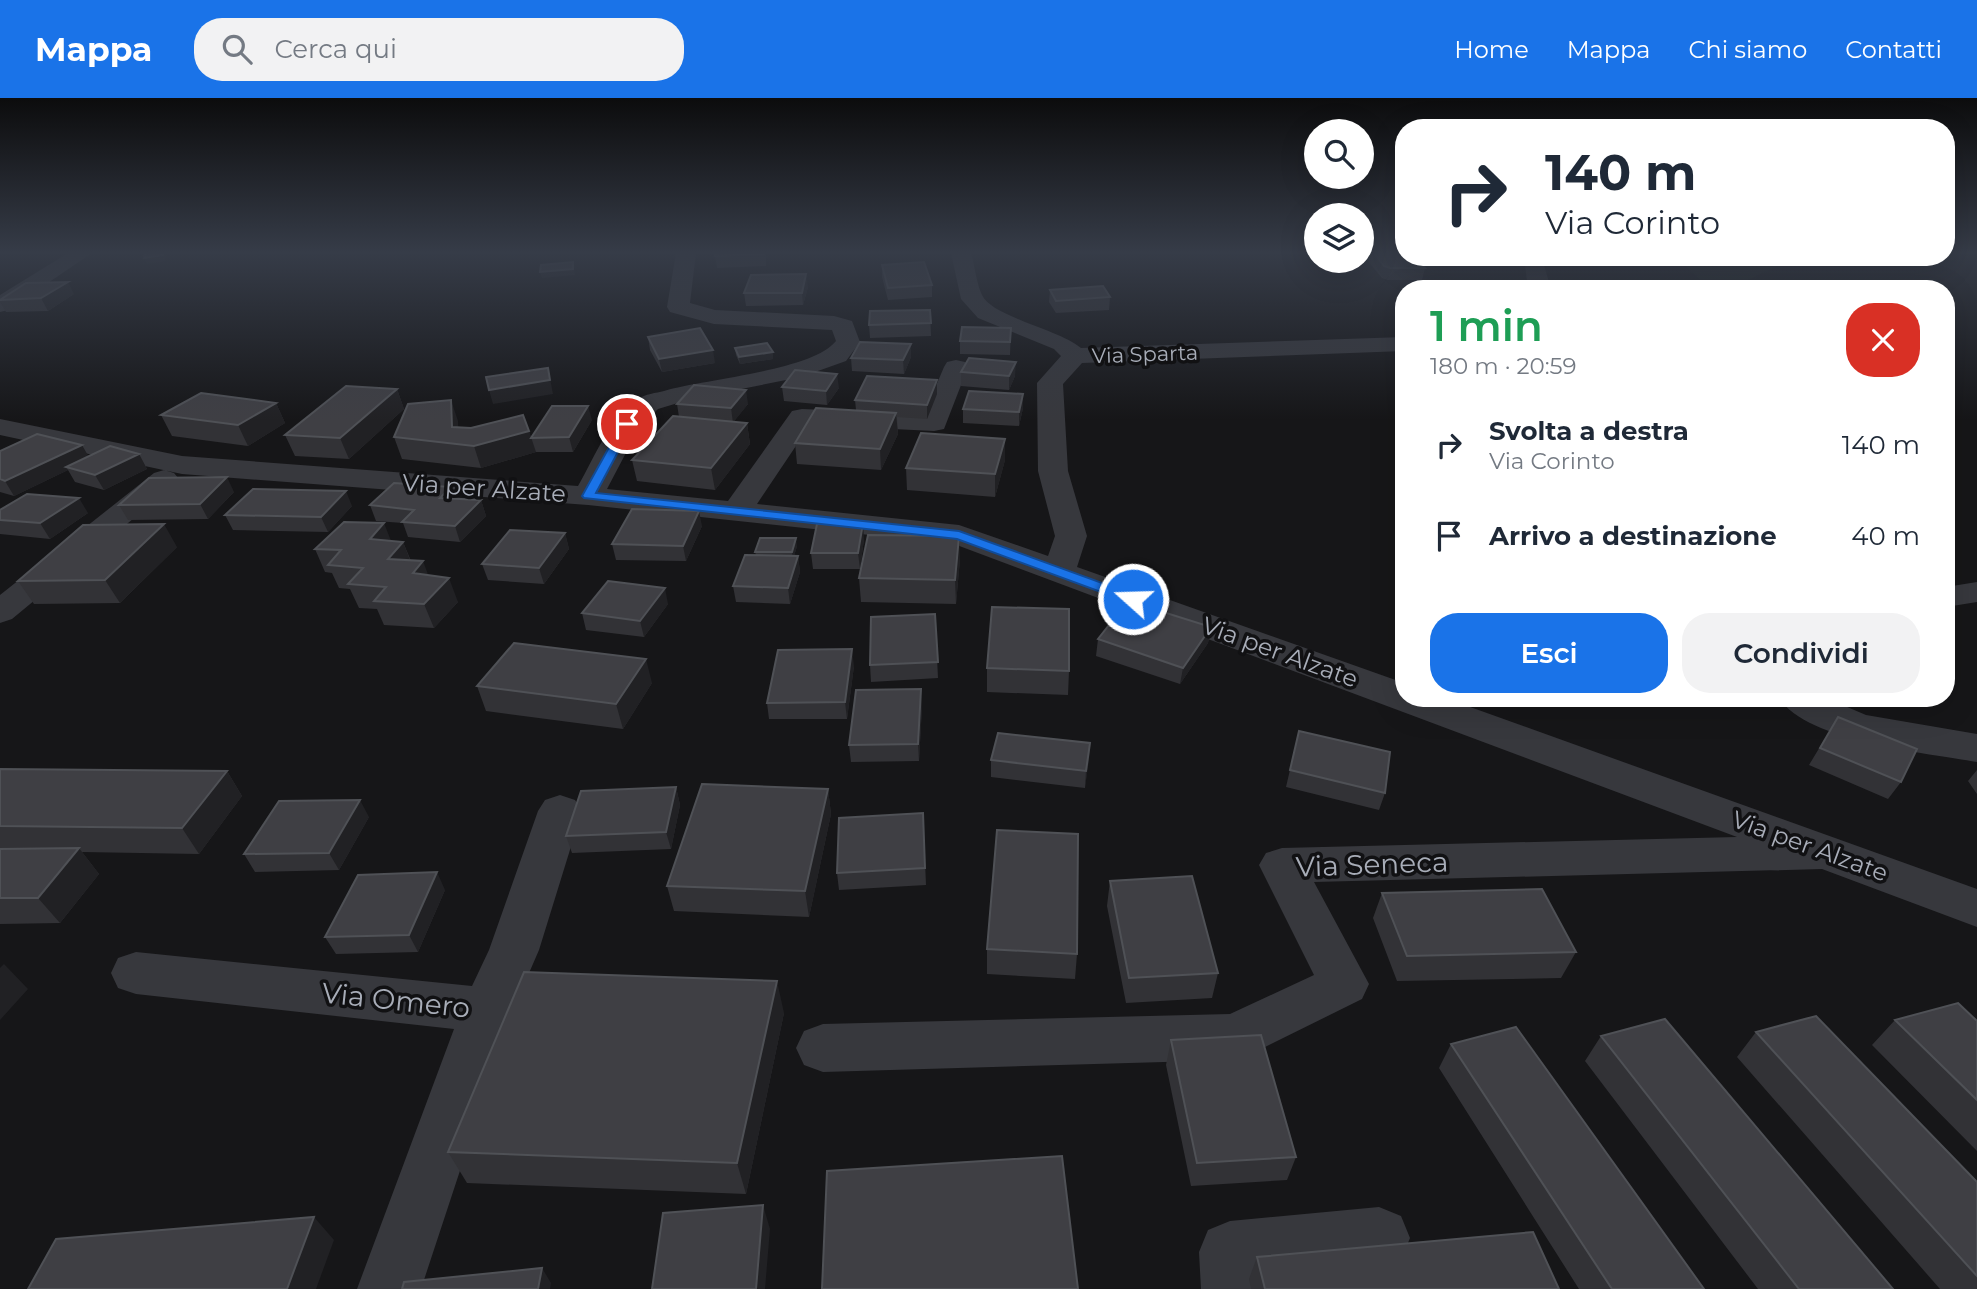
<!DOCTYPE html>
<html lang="it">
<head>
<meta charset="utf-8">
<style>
  body { margin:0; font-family:Montserrat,sans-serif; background:#f2f2f3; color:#1f2937; height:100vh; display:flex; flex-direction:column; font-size:26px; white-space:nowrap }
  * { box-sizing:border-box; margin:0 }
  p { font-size:23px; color:#747a83 }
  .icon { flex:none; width:38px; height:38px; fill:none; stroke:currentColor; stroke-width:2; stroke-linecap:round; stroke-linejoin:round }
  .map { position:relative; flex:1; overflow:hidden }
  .sheet { position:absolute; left:1395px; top:182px; width:560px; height:427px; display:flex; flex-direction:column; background:#fff; border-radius:28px; box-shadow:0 7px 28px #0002 }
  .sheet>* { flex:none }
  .banner { position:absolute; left:1395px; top:21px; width:560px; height:147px; border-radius:28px; box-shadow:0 7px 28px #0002; background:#fff; color:#1f2937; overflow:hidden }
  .buttons { position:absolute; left:1304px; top:21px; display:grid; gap:14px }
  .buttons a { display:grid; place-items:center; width:70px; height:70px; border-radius:50%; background:#fff; box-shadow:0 7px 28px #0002; font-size:35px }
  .pin { position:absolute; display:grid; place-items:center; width:60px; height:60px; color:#fff; margin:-30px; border:4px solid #fff; border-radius:50%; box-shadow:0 2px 7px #0007 }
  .me { position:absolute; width:77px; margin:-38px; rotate:290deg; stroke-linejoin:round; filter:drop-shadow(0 0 5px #0008) }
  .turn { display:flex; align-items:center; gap:24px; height:147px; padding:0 35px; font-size:32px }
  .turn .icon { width:91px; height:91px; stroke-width:2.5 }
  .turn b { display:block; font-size:49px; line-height:60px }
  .round { display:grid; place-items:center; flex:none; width:74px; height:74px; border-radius:28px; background:#f2f2f3 }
  .overview { display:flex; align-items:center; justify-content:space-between; height:119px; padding:0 35px }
  h1 { font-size:42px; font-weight:600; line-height:52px; color:#1e9e55 }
  .button { display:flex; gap:14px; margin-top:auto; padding:14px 35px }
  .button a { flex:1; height:80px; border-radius:28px; background:#1a73e8; color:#fff; font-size:28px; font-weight:600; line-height:80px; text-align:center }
  .button a+a { background:#f2f2f3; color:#1f2937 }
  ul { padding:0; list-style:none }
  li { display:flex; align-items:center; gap:21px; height:91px; padding:0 35px }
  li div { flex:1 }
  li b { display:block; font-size:26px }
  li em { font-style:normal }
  header { display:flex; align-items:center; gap:42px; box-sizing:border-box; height:98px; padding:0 35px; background:#1a73e8; color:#fff }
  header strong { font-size:33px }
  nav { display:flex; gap:38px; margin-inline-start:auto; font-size:24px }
  .search { width:490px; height:63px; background:#f2f2f3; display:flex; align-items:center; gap:18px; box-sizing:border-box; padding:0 24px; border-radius:28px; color:#747a83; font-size:26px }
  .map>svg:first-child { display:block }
</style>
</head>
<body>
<header>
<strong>Mappa</strong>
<div class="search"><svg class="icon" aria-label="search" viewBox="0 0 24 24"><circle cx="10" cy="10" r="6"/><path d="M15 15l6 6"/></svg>Cerca qui</div>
<nav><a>Home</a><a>Mappa</a><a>Chi siamo</a><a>Contatti</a></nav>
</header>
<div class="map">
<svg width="1977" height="1191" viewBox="0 0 1977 1191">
  <rect width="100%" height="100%" fill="#161618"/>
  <path fill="#1c231d" d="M1676,159H1796L1729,191H1710Z"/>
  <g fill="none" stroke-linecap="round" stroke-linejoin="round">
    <path fill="#37383d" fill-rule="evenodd" d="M68,155H92L8,212L0,214V197Z
      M676,155H696L690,205L715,212L834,218L852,223L860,244L846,263L801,279L691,301L658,311L639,330L607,391L728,403L792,313L802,311L924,316L944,269L947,264L956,262L965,264L968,269L944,331L934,333L810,327L757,406L959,427L1048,458L1055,438L1038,373L1037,285L1061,258L1054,251L978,220L961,201L951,155H971C975,168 976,184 982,197C992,219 1059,231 1081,250L1404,239V253L1082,265L1063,286L1068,373L1087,438L1077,469L1404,585V600H1445L1977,791V829L1822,771L1314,784L1369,886L1362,901L1253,955L1234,962L823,974L804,967L796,950L804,933L823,926L1230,916L1314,877L1259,767L1266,755L1282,750L1737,739L954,446L588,407L182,376L0,337V321L182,358L578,388C595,359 609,320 638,301C645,296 656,295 664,293C704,281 812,273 836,243L832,232L714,226L670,214L667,209Z
      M1517,159L1542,160L1551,191H1528L1525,167Z
      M164,372L174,375L179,381L174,387L12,521L0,525V497L154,375Z
      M1977,484V504L1946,509V489Z
      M1779,600H1826L1866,617L1977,636V664C1928,655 1807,644 1779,600Z
      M560,697L575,702L582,713L539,852L513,912L421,1191H357L454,931L136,896L118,890L111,875L118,860L136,854L472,888L489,852L538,713L545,702Z
      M1379,1109L1401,1118L1410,1140L1401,1162L1379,1171L1264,1182L1265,1191H1201L1199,1154L1208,1132L1230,1123Z"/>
  </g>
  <path fill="#323236" d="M766,155V168L717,170L715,158Z
    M1370,155H1404V159L1425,170L1422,182H1387L1382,180L1368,163Z
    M882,167L932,187V199L888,202L882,179Z
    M808,189L803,207L746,208L744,195Z
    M1050,192L1110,199L1109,212L1056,215L1049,204Z
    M74,196L48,213L6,214L0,204V201Z
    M930,212L931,238L870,240L869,227Z
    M1011,230L1010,257L960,256V243Z
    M648,239L715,265L662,274L650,252Z
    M911,246V259L904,276L852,273L851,260Z
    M735,250L773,254V261L740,266L736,257Z
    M961,274L1015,278L1009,292L961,288Z
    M782,289L839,290L827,307L784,303Z
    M397,291L404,311L349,361L295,358L285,337Z
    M937,296L927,321L897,319L898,336L881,372L797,366L795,345L856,312L855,302Z
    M1023,296V310L1019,328L963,325V311Z
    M276,305L285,325L248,348L172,338L161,317Z
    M677,306H748L733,324L747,325L750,346L715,392L637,383L632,362L679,319Z
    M592,322L573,354H536L481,370L402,361L394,339L458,323V329L529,333L531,340Z
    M0,353L88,359L139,356L147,371L104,392L75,384L68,372L14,398L0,394Z
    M1005,362L995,399L907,392L906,370Z
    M451,389L455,401L481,402L486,418L460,444L408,439L403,425L376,423L370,407Z
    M234,394L208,421L128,422L119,407Z
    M352,408L328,434L233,432L225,417Z
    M0,412L88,415L50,441L0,436Z
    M702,428L686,463L616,462L612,446Z
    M565,435L569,451L544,486L488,482L482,466Z
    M864,441L860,471H813L811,455Z
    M391,443L403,444L411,463L458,504L434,530L384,527L377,511L359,510L350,491L339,490L332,475L325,474L315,451Z
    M797,448L794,458H798L800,474L790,506L736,504L733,488L756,457L755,454Z
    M177,449L120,505L34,506L18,483Z
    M960,461L956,506L861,504L859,480Z
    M668,506L644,539L586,532L582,515Z
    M935,516L938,580L871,584L870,567Z
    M1211,529L1208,545L1180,586L1096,558L1098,541Z
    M854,568L847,621H769L767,605Z
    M987,570L1069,573L1068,597L987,594Z
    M652,585L623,631L486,613L477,588Z
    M1835,600H1870L1842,605Z
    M922,608L919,663L851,664L849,647Z
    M1838,619L1901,684L1888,701L1809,667Z
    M1299,633L1385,695L1379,712L1286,689Z
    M1090,645L1085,690L991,679V662Z
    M0,671L227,673L242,698L199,756L82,754L99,776L60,825L0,826Z
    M1977,672V696L1968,683Z
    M676,689L680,707L671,751L572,755L566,738Z
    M828,691L831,716L809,819L674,813L667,788Z
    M923,715L926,787L839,792L837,775Z
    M369,719L339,772L255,774L244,756Z
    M1110,783L1218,875L1212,900L1126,905L1107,808Z
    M445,792L418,854L336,856L325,839Z
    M1382,795L1576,854L1561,880L1397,883L1373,820Z
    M987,851L1077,856L1075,881L987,876Z
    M784,915L746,1096L467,1085L448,1054Z
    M1895,922L1977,923V1053L1872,947Z
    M1756,934L1977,1084V1191H1940L1737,959Z
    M1601,938L1893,1191H1758L1585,963Z
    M1171,942L1296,1059L1287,1082L1191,1088L1166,967Z
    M1451,946L1704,1191H1579L1439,970Z
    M1257,1159L1559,1191H1251L1249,1181Z"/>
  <path fill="#212124" d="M163,155L166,156L165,163L147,166L144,160Z
    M573,164L575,177L542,180L540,174Z
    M806,176L808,189L803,207L802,195Z
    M68,184L74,196L48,213L41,200Z
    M911,246V259L904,276L903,262Z
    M713,252L715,265L662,274L659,261Z
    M773,254V261L740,266L739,259Z
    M1016,264L1015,278L1009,292V278Z
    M548,270L553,296L493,306L489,292Z
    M837,276L839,290L827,307L826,293Z
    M937,282V296L927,321V307Z
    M397,291L404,311L349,361L340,340Z
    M746,292L748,306L733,325L731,310Z
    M1023,296V310L1019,328V314Z
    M451,302L458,323L459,347L452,329Z
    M276,305L285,325L248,348L238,327Z
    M588,308L592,322L573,354L569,339Z
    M896,315L898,336L881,372L880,351Z
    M747,325L750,346L715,392L711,370Z
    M529,333L536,354L481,370L474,348Z
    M1005,341V362L995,399V376Z
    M82,347L90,361L66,369L68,372L14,398L5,383Z
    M139,356L147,371L104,392L95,377Z
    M227,379L234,394L208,421L200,406Z
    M451,389L456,404L440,400Z
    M346,393L352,408L328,434L321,419Z
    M79,400L88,415L50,441L40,425Z
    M481,402L486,418L460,444L455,428Z
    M699,413L702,428L686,463L683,448Z
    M384,425L393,448L370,441Z
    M863,425L864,441L860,471L858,455Z
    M164,426L177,449L120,505L105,482Z
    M565,435L569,451L544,486L539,470Z
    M959,438L960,461L956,506L955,482Z
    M796,440L797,448L793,462L792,454Z
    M403,444L412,467L388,461Z
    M798,458L800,474L790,506L788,490Z
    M423,463L432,487L413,475Z
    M449,480L458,504L434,530L424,506Z
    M665,490L668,506L644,539L640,523Z
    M1211,529L1208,545L1180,586L1183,570Z
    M852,551L854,568L847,621L845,604Z
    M646,561L652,585L623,631L616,606Z
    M921,591L922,608L919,663L918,646Z
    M1845,600H1870L1842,605Z
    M1090,645L1089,662L1085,690L1086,673Z
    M227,673L242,698L199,756L182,730Z
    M676,689L680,707L671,751L666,734Z
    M828,691L831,716L809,819L805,793Z
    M360,702L369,719L339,772L329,755Z
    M79,750L99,776L60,825L38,800Z
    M437,774L445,792L418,854L409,837Z
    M4,866L28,891L0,922V870Z
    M777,883L784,915L746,1096L737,1065Z
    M763,1107L770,1131L765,1191H756Z
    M314,1119L334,1142L316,1191H287Z
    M542,1170L551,1185L550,1191H538Z"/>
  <path fill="#3f3f44" stroke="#4f5156" stroke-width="2" d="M145,155H163V157L144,160Z
    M715,155H764V156L715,158Z
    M1374,155H1404V159L1416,160L1425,170H1390L1384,168Z
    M573,164V171L540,174L541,167Z
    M924,164L932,187L888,190L882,167Z
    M806,176L802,195H744L751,177Z
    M68,184L41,200L0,202L26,185Z
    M1103,188L1110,199L1056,203L1050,192Z
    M930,212L931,225L869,227L870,213Z
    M962,229L1011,230L1010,244L960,243Z
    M700,230L713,252L659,261L648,239Z
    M860,244L911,246L903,262L851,260Z
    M767,245L773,254L739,259L735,250Z
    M969,260L1016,264L1009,278L961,274Z
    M548,270L550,282L489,292L486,279Z
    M795,272L837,276L826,293L782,289Z
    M867,278L937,282L927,307L855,302Z
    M694,287L746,292L731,310L677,306Z
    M346,288L397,291L340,340L285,337Z
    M969,293L1023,296L1019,314L963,311Z
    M201,295L276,305L238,327L161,317Z
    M451,302L452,329L471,330L523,317L529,333L474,348L394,339L408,306Z
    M552,308H588L569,339L531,340Z
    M816,310L896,315L880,351L795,345Z
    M673,318L747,325L711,370L632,362Z
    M921,335L1005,341L995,376L906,370Z
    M37,336L82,347L5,383L0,381V353Z
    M110,348L139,356L95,377L66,369Z
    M227,379L200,406L119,407L149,380Z
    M394,385L451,389L440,400L481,402L455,428L402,424L414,412L370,407Z
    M253,391L346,393L321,419L225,417Z
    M27,396L79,400L40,425L0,422V412Z
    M632,411L699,413L683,448L612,446Z
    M344,424L384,425L370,441L403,444L388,461L423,463L413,475L449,480L424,506L374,503L386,489L348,486L363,470L328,467L341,452L315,451Z
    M863,425L858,455H811L817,426Z
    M164,426L105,482L18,483L83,427Z
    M510,432L565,435L539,470L482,466Z
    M868,437L959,438L955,482L859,480Z
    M760,440H796L792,454H755Z
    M745,457L798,458L788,490L733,488Z
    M608,483L665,490L640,523L582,515Z
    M1128,503L1211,529L1183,570L1098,541Z
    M992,509L1069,511V573L987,570Z
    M935,516L938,564L870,567L871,519Z
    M514,545L646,561L616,606L477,588Z
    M852,551L845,604L767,605L778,552Z
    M921,591L918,646L849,647L856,592Z
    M1838,619L1917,651L1901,684L1820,650Z
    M1299,633L1390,654L1385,695L1290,672Z
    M998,635L1090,645L1086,673L991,662Z
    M0,671L227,673L182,730L0,728Z
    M702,686L828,691L805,793L667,788Z
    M676,689L666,734L566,738L581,693Z
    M360,702L329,755L244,756L279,703Z
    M923,715L925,770L837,775L839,720Z
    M997,732L1078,736L1077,856L987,851Z
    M79,750L38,800H0V751Z
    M437,774L409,837L325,839L358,777Z
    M1192,778L1218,875L1129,880L1110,783Z
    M1542,791L1576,854L1407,858L1382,795Z
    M524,874L777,883L737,1065L448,1054Z
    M1958,905L1977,923V1002L1895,922Z
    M1816,918L1977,1084V1178L1756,934Z
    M1665,921L1893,1191H1799L1601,938Z
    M1516,929L1704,1191H1612L1451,946Z
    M1261,937L1296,1059L1197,1065L1171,942Z
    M1062,1058L1078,1191H822L827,1073Z
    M763,1107L756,1191H652L663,1115Z
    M314,1119L287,1191H28L56,1141Z
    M1533,1134L1559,1191H1265L1257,1159Z
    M542,1170L538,1191H402L404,1184Z"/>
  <linearGradient id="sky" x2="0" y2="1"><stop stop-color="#0c0c0d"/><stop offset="0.48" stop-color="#363c48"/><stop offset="1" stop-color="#363c48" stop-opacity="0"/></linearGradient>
  <rect width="1977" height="322" fill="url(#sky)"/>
  <path fill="#1a73e8" stroke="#114b97" stroke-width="2" d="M627,322L633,326L596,395L959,433L1138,498L1140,501L1133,505L1128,504L957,441L584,400L582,398L622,326Z"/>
  <g text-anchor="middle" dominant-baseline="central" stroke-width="7" stroke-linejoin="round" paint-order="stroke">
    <g font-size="21" fill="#a8adb8" stroke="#111113">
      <text transform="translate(1145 256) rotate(-2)">Via Sparta</text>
    </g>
    <g font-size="24" fill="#a8adb8" stroke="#111113">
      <text transform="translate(484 390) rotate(4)">Via per Alzate</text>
      <text transform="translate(1280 554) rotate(20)">Via per Alzate</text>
      <text transform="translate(1810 748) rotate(20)">Via per Alzate</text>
    </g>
    <g font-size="28" fill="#a8adb8" stroke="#111113">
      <text transform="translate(1372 766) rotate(-2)">Via Seneca</text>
      <text transform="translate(396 902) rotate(6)">Via Omero</text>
    </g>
  </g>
</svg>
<div class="buttons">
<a><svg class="icon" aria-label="search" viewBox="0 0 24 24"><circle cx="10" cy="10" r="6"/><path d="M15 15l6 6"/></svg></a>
<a><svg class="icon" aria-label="layers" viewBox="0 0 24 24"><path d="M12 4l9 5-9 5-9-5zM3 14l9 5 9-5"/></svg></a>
</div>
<div class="pin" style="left:627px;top:326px;background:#d93025"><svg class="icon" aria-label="arrive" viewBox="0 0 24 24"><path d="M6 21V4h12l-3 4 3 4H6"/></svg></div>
<svg class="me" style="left:1133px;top:501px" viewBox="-20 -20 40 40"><circle r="17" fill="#1a73e8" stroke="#fff" stroke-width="3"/><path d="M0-11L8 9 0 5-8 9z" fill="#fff"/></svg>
<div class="banner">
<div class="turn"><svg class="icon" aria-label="right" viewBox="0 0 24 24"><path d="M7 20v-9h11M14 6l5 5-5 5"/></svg><div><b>140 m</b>Via Corinto</div></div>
</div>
<section class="sheet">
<div class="overview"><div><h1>1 min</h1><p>180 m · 20:59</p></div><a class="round" style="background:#d93025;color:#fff"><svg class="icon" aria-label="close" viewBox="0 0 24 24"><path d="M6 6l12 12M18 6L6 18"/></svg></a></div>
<ul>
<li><svg class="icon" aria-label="right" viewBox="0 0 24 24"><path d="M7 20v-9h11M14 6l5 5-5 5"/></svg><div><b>Svolta a destra</b><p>Via Corinto</p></div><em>140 m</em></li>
<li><svg class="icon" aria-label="arrive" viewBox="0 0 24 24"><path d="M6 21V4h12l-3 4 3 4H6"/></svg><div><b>Arrivo a destinazione</b></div><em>40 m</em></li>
</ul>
<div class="button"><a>Esci</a><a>Condividi</a></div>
</section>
</div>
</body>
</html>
